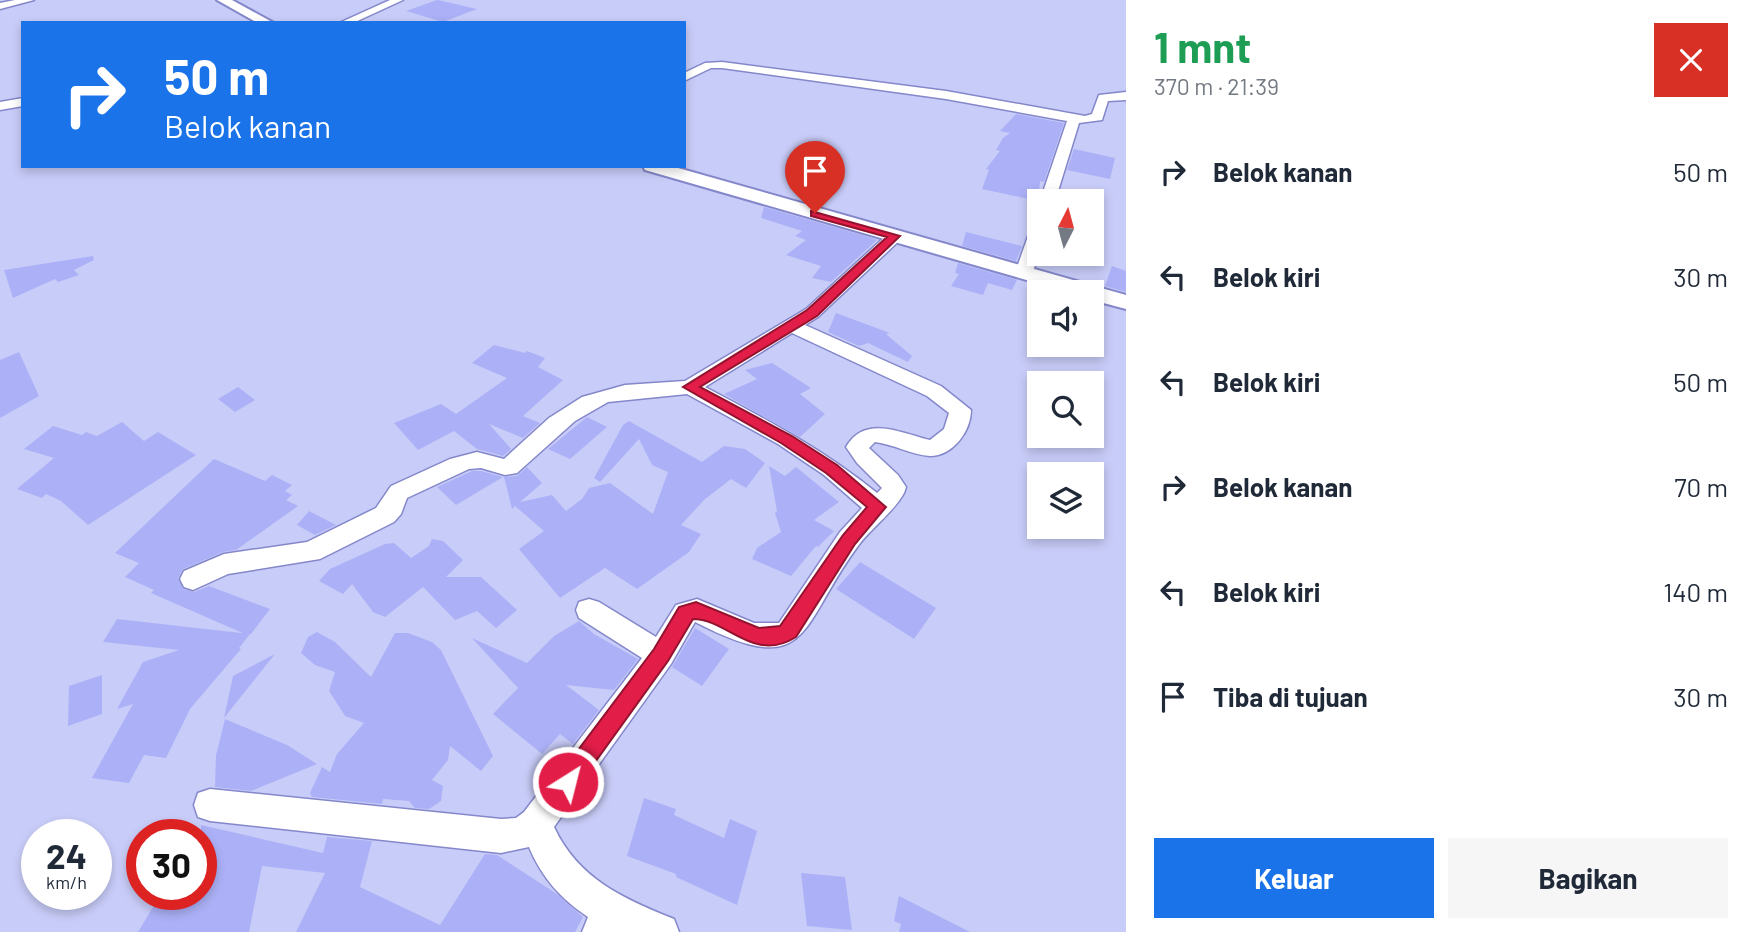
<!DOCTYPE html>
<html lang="id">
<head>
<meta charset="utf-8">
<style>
  body { margin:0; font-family:Barlow,sans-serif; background:#f6f6f7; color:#1f2937; height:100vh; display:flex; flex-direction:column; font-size:26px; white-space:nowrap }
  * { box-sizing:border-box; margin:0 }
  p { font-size:23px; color:#747a83 }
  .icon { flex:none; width:38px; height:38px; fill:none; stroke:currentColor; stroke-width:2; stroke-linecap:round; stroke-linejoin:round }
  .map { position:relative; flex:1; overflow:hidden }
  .drawer { display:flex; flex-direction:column; background:#fff; width:630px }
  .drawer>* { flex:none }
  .banner { position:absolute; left:21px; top:21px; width:665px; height:147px; border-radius:0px; box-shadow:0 4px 10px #0003; background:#1a73e8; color:#fff; overflow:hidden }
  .needle { width:46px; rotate:6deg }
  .tools { position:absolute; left:1027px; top:189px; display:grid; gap:14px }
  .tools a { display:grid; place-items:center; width:77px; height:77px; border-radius:0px; background:#fff; box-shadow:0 4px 10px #0003; font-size:35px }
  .speed { position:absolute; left:21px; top:819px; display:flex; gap:14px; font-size:35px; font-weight:700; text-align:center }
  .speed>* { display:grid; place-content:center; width:91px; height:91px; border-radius:50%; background:#fff; box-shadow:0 4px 10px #0003; line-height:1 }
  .speed small { font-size:18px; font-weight:400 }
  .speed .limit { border:10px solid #d22; background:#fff; color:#111 }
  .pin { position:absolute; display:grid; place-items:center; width:60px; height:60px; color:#fff; margin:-72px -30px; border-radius:50% 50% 50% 0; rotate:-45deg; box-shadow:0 0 7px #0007 }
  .pin .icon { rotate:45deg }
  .me { position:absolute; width:77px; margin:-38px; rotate:36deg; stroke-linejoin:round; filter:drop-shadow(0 0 5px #0008) }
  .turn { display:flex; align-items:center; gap:24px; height:147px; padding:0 28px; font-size:32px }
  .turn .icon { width:91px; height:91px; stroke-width:2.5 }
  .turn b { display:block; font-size:49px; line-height:60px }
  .round { display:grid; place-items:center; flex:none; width:74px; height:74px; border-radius:0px; background:#f6f6f7 }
  .summary { display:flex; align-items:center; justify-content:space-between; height:119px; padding:0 28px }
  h1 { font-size:42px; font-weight:700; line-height:52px; color:#1e9e55 }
  .button { display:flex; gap:14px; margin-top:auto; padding:14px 28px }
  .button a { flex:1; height:80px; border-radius:0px; background:#1a73e8; color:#fff; font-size:28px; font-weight:700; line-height:80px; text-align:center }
  .button a+a { background:#f6f6f7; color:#1f2937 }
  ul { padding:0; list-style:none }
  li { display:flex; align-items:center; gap:21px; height:105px; padding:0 28px }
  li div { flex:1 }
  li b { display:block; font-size:26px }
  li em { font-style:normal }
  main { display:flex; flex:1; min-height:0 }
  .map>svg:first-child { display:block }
</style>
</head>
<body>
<main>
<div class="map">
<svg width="1126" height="932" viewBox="0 0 1126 932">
  <rect width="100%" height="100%" fill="#c8ccf8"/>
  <path fill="#acb1f7" d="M437,0H438L477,9L443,22L406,11Z
    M1016,114L1064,123L1044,182L1040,181L1038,201L982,189L989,170L986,169L1000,151L996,150L1003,138L1010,133L1000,131Z
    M1074,149L1115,158L1110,179L1067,170Z
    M764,207L865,236L877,240L831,282L812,278L821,266L786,255L806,240L795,236L802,231L761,218Z
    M966,232L1022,246L1016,261L962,246Z
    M93,256L94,260L74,270L79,275L58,282L55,279L13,298L4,270Z
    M958,263L1017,280L1012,290L988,283L983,295L951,286L959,274L955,273Z
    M1112,266L1126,271V292L1105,286Z
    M836,313L890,333L886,334L912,356L908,362L868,343L859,346L828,332Z
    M494,345L525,353L527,351L545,358L538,367L563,380L523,416L540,423L523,438L489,424L511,449L503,456L477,449L454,431L418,450L394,423L441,404L456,414L507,378L472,363Z
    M19,352L39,396L0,418V360Z
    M772,363L811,388L800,394L825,414L800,437L724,394L757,379L745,370Z
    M238,387L255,400L235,412L218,399Z
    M587,417L607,427L570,459L548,449Z
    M629,421L702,462L724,446L745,449L765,463L746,488L731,479L704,500L681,525L701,534L689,552L637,589L605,568L560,598L519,549L544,531L515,506L512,509L504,477L517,476L527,467L542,483L520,502L552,495L566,511L582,499L589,488L610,483L653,514L668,472L652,465L639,439L600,482L594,478L623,425Z
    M122,422L144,441L158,432L196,455L88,525L61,501L46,494L42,498L17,489L54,458L24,449L53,426L82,435L86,432L97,436Z
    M214,459L265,481L272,475L292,485L285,491L292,495L286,500L298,506L236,550L223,552L183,569L178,578L183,589L194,592L209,586L270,609L251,634H245L151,593L154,590L125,577L139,563L115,553Z
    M769,466L785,476L796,467L839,502L814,520L834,531L818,547L816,546L791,576L752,559L757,548L781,532L775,513L777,511Z
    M472,471H481L503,477L456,505L437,487Z
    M309,511L336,525L315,535L297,525Z
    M432,539L443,541L463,560L446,577H481L517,610L496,628L477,611L455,620L423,587L385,617L373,612L352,584L343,594L319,581L330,569L385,544L394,543L411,558L429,546Z
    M860,562L936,608L914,639L836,589Z
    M117,619L250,634L239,648L241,649L190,709L166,758L144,755L129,783L92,778L133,704L117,709L143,662L179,650L103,642Z
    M579,621L594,634L638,659L614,690L566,685L599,710L573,744L560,734L542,754L493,714L518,688L472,638L527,663L554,636Z
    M695,628L729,649L702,686L672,667Z
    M317,632L335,642L371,677L395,633H408L432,642L441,650L493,756L481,771L450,746L448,760L432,780L443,786L441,801L429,809L415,808L409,801L383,799L382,804L312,797L310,793L322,767L330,772L337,754L364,723L345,716L329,691L335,672L315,665L301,653L308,637Z
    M275,654L224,718L233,676Z
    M102,675V714L68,726L69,686Z
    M225,719L287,745L317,764L251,791L215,787L216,755Z
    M644,798L676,809L674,815L724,838L730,819L757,831L737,905L676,877V874L627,856Z
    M201,825L323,853L327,837L372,841L360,887L440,925L485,854L497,855L557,894L583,917L575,932H296L325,873L262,866L249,932H138L161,894H201Z
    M801,873L845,877L852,930L807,926Z
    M899,896L970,932H899L901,924L894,921Z"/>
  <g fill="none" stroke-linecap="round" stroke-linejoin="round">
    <g stroke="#8487ca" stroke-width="3">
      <path id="minor" d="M15,0H34L0,9V3Z
        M390,0H403L353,23H339Z
        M722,62L946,91L1085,116L1092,114L1099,95L1126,92V100L1108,101L1102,120L1079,123L1055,201H1040L1067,121L946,99L722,68H711L684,81V73L705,63Z
        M23,98V106L0,110V102Z
        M1040,220C1040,240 1040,259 1030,277H1018L1015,273L1032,225Z
        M895,231L903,236L901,239L818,317L805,325L941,386L971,410C971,431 953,456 930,456C912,455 893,444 875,442L869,448L898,475L906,487L904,493C893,513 871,528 858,546C798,627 812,682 695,622L671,664L554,827C578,879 624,899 674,919L679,932H582L588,917C561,899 542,878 529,847L501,853L210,821L198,817L194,805L198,793L210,789L501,819L516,818L524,812L642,658L579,618L576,610L579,602L589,599L599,602L656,637L676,605L697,599L754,623H779L840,532L862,508L824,475L778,444L687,394L608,402L575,421L517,473L505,475L481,468L469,469L407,498L401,514L394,522L320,559L228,574L193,590L184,587L180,579L184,571L224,554L307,542L376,508L391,486L450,459L477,452L504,459L549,418L582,397L625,385L685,381L806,309L889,233ZM792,333L927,396L949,413L944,429L930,440C901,433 865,414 846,447L857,463L882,488L877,493C824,450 766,419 705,387Z"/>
    </g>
    <g stroke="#8487ca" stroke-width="4">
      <path id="tertiary" d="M217,0H232L274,23H258Z
        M643,166H671L1126,295V309L1092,300V292H1068L645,170Z"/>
    </g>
    <use href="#minor" fill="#fff" fill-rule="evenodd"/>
    <use href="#tertiary" fill="#fff" fill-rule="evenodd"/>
  </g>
  <path fill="#e11d48" stroke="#92132f" stroke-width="2" d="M811,211L900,236L817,316L700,387L792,436L837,465L886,507L855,544L796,637C753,664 728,619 693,619L668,661L575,790L568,793L560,790L556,782L560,774L654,649L679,607L696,602L759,628L780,626L843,535L867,507L826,473L781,443L683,387L807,310L887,237L811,216Z"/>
</svg>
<div class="tools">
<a><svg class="needle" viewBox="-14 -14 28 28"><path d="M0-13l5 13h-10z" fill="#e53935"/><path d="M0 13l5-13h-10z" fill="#747a83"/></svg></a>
<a><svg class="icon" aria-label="sound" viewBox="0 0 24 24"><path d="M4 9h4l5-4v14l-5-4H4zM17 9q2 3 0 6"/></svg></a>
<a><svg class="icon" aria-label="search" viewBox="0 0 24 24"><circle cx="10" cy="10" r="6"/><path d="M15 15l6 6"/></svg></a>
<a><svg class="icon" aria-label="layers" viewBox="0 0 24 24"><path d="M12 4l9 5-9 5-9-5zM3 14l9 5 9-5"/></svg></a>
</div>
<div class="speed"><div>24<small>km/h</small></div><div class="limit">30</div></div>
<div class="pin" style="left:815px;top:213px;background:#d93025"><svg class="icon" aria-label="arrive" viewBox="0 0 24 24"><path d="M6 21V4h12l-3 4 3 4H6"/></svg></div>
<svg class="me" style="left:568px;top:782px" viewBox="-20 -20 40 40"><circle r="17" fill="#e11d48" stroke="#fff" stroke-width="3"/><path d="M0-11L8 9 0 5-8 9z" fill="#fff"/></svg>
<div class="banner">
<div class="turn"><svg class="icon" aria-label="right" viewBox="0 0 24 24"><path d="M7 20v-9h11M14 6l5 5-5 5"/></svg><div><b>50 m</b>Belok kanan</div></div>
</div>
</div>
<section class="drawer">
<div class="summary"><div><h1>1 mnt</h1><p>370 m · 21:39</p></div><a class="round" style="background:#d93025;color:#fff"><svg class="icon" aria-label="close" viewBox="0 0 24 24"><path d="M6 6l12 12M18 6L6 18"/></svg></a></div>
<ul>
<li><svg class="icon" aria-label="right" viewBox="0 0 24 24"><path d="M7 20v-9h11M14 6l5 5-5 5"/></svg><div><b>Belok kanan</b></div><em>50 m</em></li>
<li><svg class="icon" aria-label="left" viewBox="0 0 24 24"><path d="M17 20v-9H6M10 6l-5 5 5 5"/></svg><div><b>Belok kiri</b></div><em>30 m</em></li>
<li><svg class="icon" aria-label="left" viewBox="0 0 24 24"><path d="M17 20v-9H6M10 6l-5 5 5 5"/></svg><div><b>Belok kiri</b></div><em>50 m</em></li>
<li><svg class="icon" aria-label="right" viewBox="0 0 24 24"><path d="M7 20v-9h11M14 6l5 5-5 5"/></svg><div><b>Belok kanan</b></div><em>70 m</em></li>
<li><svg class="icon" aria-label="left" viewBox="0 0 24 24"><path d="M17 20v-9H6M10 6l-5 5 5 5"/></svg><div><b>Belok kiri</b></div><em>140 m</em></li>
<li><svg class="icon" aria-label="arrive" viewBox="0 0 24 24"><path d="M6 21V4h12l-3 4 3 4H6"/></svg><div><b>Tiba di tujuan</b></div><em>30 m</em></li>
</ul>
<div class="button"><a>Keluar</a><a>Bagikan</a></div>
</section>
</main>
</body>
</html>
